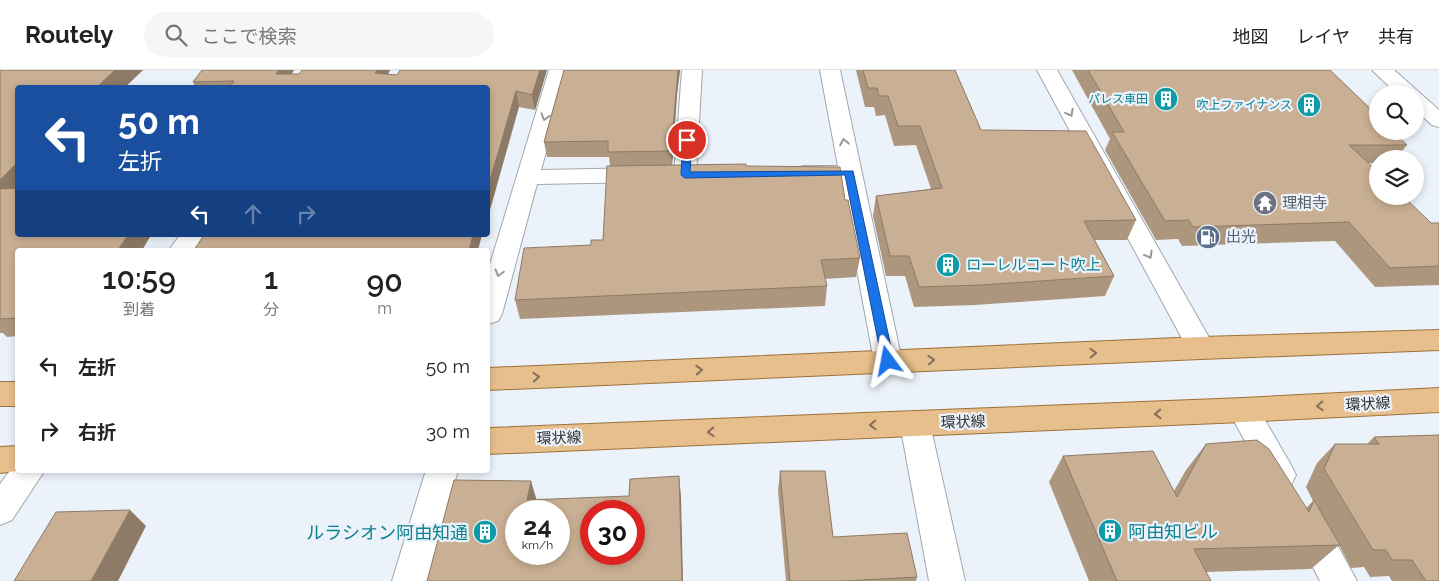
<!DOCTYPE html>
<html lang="ja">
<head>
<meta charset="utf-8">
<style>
  body { margin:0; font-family:Raleway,"Noto Sans JP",sans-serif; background:#f6f6f6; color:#222; height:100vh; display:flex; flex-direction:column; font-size:19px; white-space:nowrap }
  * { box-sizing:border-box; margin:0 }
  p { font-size:16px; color:#767676 }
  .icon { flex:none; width:28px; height:28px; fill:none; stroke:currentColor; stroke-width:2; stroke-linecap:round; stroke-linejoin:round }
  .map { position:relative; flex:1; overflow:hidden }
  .side { position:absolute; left:15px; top:178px; width:475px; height:225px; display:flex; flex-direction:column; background:#fff; border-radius:5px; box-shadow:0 2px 8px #0003 }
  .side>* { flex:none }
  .top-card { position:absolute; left:15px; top:15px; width:475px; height:152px; border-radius:5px; box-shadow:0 2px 8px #0003; background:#1a4fa0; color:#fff; overflow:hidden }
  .fabs { position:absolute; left:1369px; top:15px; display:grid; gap:10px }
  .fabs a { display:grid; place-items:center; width:55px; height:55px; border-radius:50%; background:#fff; box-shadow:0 2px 8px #0003; font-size:25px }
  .speed { position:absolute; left:505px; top:430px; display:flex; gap:10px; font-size:25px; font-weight:700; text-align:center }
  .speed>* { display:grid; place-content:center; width:65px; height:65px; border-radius:50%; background:#fff; box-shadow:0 2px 8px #0003; line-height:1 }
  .speed small { font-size:12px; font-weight:400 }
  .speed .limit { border:8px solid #d22; background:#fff; color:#111 }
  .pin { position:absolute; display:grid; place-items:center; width:42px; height:42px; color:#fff; margin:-21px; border:2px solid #fff; border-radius:50%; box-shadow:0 1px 5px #0007 }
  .me { position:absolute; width:55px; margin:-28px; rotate:347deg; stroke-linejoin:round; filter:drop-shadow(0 0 4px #0008) }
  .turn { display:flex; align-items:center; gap:18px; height:105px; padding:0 20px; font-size:22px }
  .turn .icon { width:65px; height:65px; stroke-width:2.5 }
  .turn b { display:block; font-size:35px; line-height:42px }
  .lanes { display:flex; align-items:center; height:48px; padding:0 20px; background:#0003; justify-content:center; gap:25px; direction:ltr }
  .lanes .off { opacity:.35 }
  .eta { display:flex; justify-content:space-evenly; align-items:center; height:85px; text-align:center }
  .eta b { font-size:30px; font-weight:600; line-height:35px }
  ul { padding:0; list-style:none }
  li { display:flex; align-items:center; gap:15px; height:65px; padding:0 20px }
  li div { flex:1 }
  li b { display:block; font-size:19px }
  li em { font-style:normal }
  header { display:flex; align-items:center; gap:30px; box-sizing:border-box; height:70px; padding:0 25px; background:#fff; border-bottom:1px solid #e0e0e0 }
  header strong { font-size:24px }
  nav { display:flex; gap:28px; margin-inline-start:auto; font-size:18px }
  .search { width:350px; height:45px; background:#f6f6f6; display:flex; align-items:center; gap:12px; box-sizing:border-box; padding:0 18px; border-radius:28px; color:#767676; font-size:19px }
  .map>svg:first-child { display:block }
</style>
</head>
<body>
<header>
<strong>Routely</strong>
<div class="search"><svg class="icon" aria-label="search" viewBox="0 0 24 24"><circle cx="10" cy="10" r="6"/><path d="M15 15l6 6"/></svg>ここで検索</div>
<nav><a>地図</a><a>レイヤ</a><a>共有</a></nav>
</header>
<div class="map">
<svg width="1439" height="511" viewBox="0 0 1439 511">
  <rect width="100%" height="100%" fill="#ecf2fa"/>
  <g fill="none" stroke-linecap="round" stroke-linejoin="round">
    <g stroke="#a1a7ae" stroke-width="2">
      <path id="minor" d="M549,0H569L541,100L643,98L651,100L654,105L651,110L643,112L537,114L502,244L498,251L488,254V201Z
        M682,0H702L696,105L693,110L685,112L677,110L674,105Z
        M820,0H840L902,291L898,299L888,302L878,299L874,291L840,110H804L796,108L793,103L796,98L804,96H838Z
        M1037,0H1057L1215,278L1211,285L1201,289L1191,285Z
        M1372,0H1394L1439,40V57L1432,55L1415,40V24H1397Z
        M180,165H205L195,180H169Z
        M1243,328L1254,331L1291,395L1296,405L1291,415L1280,419L1269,415L1228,340L1232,331Z
        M915,342L926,345L930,354L965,511H929L900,354L904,345Z
        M18,390V400H45L12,450L0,455V414Z
        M426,400H458L428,511H392Z
        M1307,438L1319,442L1357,511H1320L1290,453L1295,442Z"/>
    </g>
    <g stroke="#9c723b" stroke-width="2">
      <path id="major" d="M1439,260V280L1201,289L488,320V298L1201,267Z
        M0,312H18V336H0Z
        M1439,318V342L1243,352L488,384V358L1243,328Z
        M18,376V400H25L0,403V377Z"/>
    </g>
    <use href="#minor" fill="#fff" fill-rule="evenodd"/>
    <use href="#major" fill="#e7bf8c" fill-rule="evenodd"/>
  </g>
  <path fill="#ad967e" d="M0,0H143L124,18H18V165H151L142,180H18V266L7,267L3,263H0Z
    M202,0H294L291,4H299L302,0H390L388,4L397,5L547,0L535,40L519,37L488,18H196L193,12Z
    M564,0H680L677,24L672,95L746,96L845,130L860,188L856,207L825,209L827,216L825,236L520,249L515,230L591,175L603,170L610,96L609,87H547L544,72Z
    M856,0H955L981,60L1136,150L1127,170H1095L1114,206L1105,226L975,235L914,237L905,206H886L873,146L876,126L931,119L916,75L894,76L885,45L876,46L874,37H865Z
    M1072,0H1330L1407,75L1396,89H1378V93H1368L1431,153H1439V215L1375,217L1335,171L1182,176L1178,169L1156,170L1105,80L1110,69Z
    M1439,365V511H1392L1389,506L1370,507L1364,497L1351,498L1339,475L1311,499L1206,502L1211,511H1089L1049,412L1063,386L1174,421L1186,400L1206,374L1306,438L1313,431L1306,417L1317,393L1335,374H1367L1374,367Z
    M780,401L833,467L917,507L916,511H786L778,421Z"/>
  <path fill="#8d7a67" d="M115,0H143L124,18H96Z
    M279,0H294L284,18L276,4Z
    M377,0H390L381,18L375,3Z
    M540,0H547L535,40L532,25Z
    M678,0H680L677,24L672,96L671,81Z
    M516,21L519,37L488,147V117Z
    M18,92V124L0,132V110Z
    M128,165H151L142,180H118Z
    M473,165H482L478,180H469Z
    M679,406L681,426L683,511H682Z
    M531,411L537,431L527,430Z
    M130,440L146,456L118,511H91Z"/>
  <path fill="#c9af93" stroke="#8d7a67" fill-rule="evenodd" d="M0,0H115L96,18H18V92L0,110Z
    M202,0H279L276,4H299L302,0H377L375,3L397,5L400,0H540L532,25L516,21L488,117V18H229L234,11L193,12Z
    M564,0H678L671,81L608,82V71L544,72Z
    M863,0H955L981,60L1086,61L1136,150L1084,151L1114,206L981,215L919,217L909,186H890L876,126L942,118L920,56H898L888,26H879L877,18H868Z
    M1088,0H1330L1378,46V61H1393L1407,75H1349L1378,102V126H1403L1431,153H1439V196L1390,198L1349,152L1193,157L1189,150L1165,151L1112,62H1124Z
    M746,94V96L840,97L845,130H848L860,188L821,190L827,216L515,230L524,178L591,175V170H603L607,96Z
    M18,118V165H128L118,180H18V248L0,249V119Z
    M204,165H473L469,180H194Z
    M1439,365V511H1426L1412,490H1392L1386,480H1373L1324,399L1335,374H1379L1374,367Z
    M1257,370L1269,379L1309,442L1314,430L1340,475L1194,479L1211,511H1117L1063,386L1153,381L1177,427L1206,374Z
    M780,401H825L833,467L907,463L917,507L845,511H790Z
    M679,406L682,511H427L454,410L531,411L527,430L629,426L630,409ZM516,441H559V484H516ZM591,441H634V484H591Z
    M130,440L91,511H14L56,442Z"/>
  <defs><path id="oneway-chevron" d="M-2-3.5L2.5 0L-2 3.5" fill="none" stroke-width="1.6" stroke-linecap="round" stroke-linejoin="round" transform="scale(1.25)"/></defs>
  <g stroke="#969899">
    <use href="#oneway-chevron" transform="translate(1070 43) rotate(61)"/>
    <use href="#oneway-chevron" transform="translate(545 47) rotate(106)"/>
    <use href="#oneway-chevron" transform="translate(844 72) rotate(-101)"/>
    <use href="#oneway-chevron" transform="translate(1149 185) rotate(61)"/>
    <use href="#oneway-chevron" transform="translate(499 203) rotate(106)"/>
  </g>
  <g stroke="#81705b">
    <use href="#oneway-chevron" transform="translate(1093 283) rotate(-2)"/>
    <use href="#oneway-chevron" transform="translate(931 290) rotate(-2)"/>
    <use href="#oneway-chevron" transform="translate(699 300) rotate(-3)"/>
    <use href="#oneway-chevron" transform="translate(536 307) rotate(-3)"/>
    <use href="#oneway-chevron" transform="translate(1320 336) rotate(177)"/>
    <use href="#oneway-chevron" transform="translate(1158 344) rotate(178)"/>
    <use href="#oneway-chevron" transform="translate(873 355) rotate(178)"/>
    <use href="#oneway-chevron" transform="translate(711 362) rotate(178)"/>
  </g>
  <path fill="#1a73e8" stroke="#114b97" d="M687,67L692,70L690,102L853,101L894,291L892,295L888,296L882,291L845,105L685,108L681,105L683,70Z"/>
  <defs>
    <g id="building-disc" transform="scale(1.25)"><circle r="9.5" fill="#0f9aa8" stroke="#ecf2fa"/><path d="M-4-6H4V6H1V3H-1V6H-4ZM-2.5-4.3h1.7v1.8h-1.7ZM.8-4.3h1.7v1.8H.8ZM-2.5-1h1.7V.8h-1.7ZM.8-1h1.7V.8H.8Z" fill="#fff"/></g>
    <g id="temple-disc" transform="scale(1.25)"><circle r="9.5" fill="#6b7280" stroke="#ecf2fa"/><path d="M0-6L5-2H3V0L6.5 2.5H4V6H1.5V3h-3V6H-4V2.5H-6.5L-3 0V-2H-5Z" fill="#fff"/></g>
    <g id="fuel-disc" transform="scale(1.25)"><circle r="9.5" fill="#5c6f8a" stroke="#ecf2fa"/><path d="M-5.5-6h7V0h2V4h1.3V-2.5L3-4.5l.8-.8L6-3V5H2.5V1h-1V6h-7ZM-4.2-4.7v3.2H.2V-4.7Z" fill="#fff"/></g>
  </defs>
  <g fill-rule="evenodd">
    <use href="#building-disc" x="1166" y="29"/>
    <use href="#building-disc" x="1309" y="35"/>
    <use href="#temple-disc" x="1265" y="133"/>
    <use href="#fuel-disc" x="1208" y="167"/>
    <use href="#building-disc" x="948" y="195"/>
    <use href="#building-disc" x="1110" y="461"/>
    <use href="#building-disc" x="485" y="462"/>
  </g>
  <g text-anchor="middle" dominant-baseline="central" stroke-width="4.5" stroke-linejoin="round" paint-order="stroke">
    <g font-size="12" fill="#0d838f" stroke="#ecf2fa" text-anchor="end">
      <text x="1148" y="29">パレス車田</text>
      <text x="1292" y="35">吹上ファイナンス</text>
    </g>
    <g font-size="15" fill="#5b616d" stroke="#ecf2fa" text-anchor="start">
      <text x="1282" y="133">理相寺</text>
    </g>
    <g font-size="15" fill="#4e5e75" stroke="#ecf2fa" text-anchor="start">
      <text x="1226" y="167">出光</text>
    </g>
    <g font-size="15" fill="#0d838f" stroke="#ecf2fa" text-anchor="start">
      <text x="966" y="195">ローレルコート吹上</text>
    </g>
    <g font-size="15" fill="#2e3033" stroke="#ecf2fa">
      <text transform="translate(1368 334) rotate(-3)">環状線</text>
      <text transform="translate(963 352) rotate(-2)">環状線</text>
      <text transform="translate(559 368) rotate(-2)">環状線</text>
    </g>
    <g font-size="18" fill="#0d838f" stroke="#ecf2fa" text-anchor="start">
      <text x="1128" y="461">阿由知ビル</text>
      <text x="468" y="462" text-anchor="end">ルラシオン阿由知通</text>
    </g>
  </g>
</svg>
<div class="fabs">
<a><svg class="icon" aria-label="search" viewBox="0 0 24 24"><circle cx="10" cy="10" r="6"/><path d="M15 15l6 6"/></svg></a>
<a><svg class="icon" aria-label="layers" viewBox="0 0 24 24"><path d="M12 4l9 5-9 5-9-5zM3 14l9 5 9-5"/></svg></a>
</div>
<div class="speed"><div>24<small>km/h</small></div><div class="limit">30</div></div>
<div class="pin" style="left:687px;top:70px;background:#d93025"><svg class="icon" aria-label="arrive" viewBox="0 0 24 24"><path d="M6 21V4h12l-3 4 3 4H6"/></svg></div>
<svg class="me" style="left:888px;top:291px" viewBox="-20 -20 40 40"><path d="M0-17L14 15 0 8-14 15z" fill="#1a73e8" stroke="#fff" stroke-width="4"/></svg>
<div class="top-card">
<div class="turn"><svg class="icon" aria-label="left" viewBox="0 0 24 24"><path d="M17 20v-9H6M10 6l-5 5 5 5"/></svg><div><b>50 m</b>左折</div></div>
<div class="lanes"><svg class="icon" aria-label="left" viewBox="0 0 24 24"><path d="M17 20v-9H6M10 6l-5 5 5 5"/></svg><svg class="icon off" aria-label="ahead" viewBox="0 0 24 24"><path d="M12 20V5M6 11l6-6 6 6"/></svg><svg class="icon off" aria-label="right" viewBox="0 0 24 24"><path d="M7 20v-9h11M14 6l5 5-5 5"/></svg></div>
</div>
<section class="side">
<div class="eta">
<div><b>10:59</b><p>到着</p></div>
<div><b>1</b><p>分</p></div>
<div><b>90</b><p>m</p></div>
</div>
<ul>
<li><svg class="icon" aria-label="left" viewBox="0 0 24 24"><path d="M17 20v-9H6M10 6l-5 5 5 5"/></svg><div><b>左折</b></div><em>50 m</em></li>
<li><svg class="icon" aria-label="right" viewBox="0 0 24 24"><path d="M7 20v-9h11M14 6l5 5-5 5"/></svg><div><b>右折</b></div><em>30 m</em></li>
</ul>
</section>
</div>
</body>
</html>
